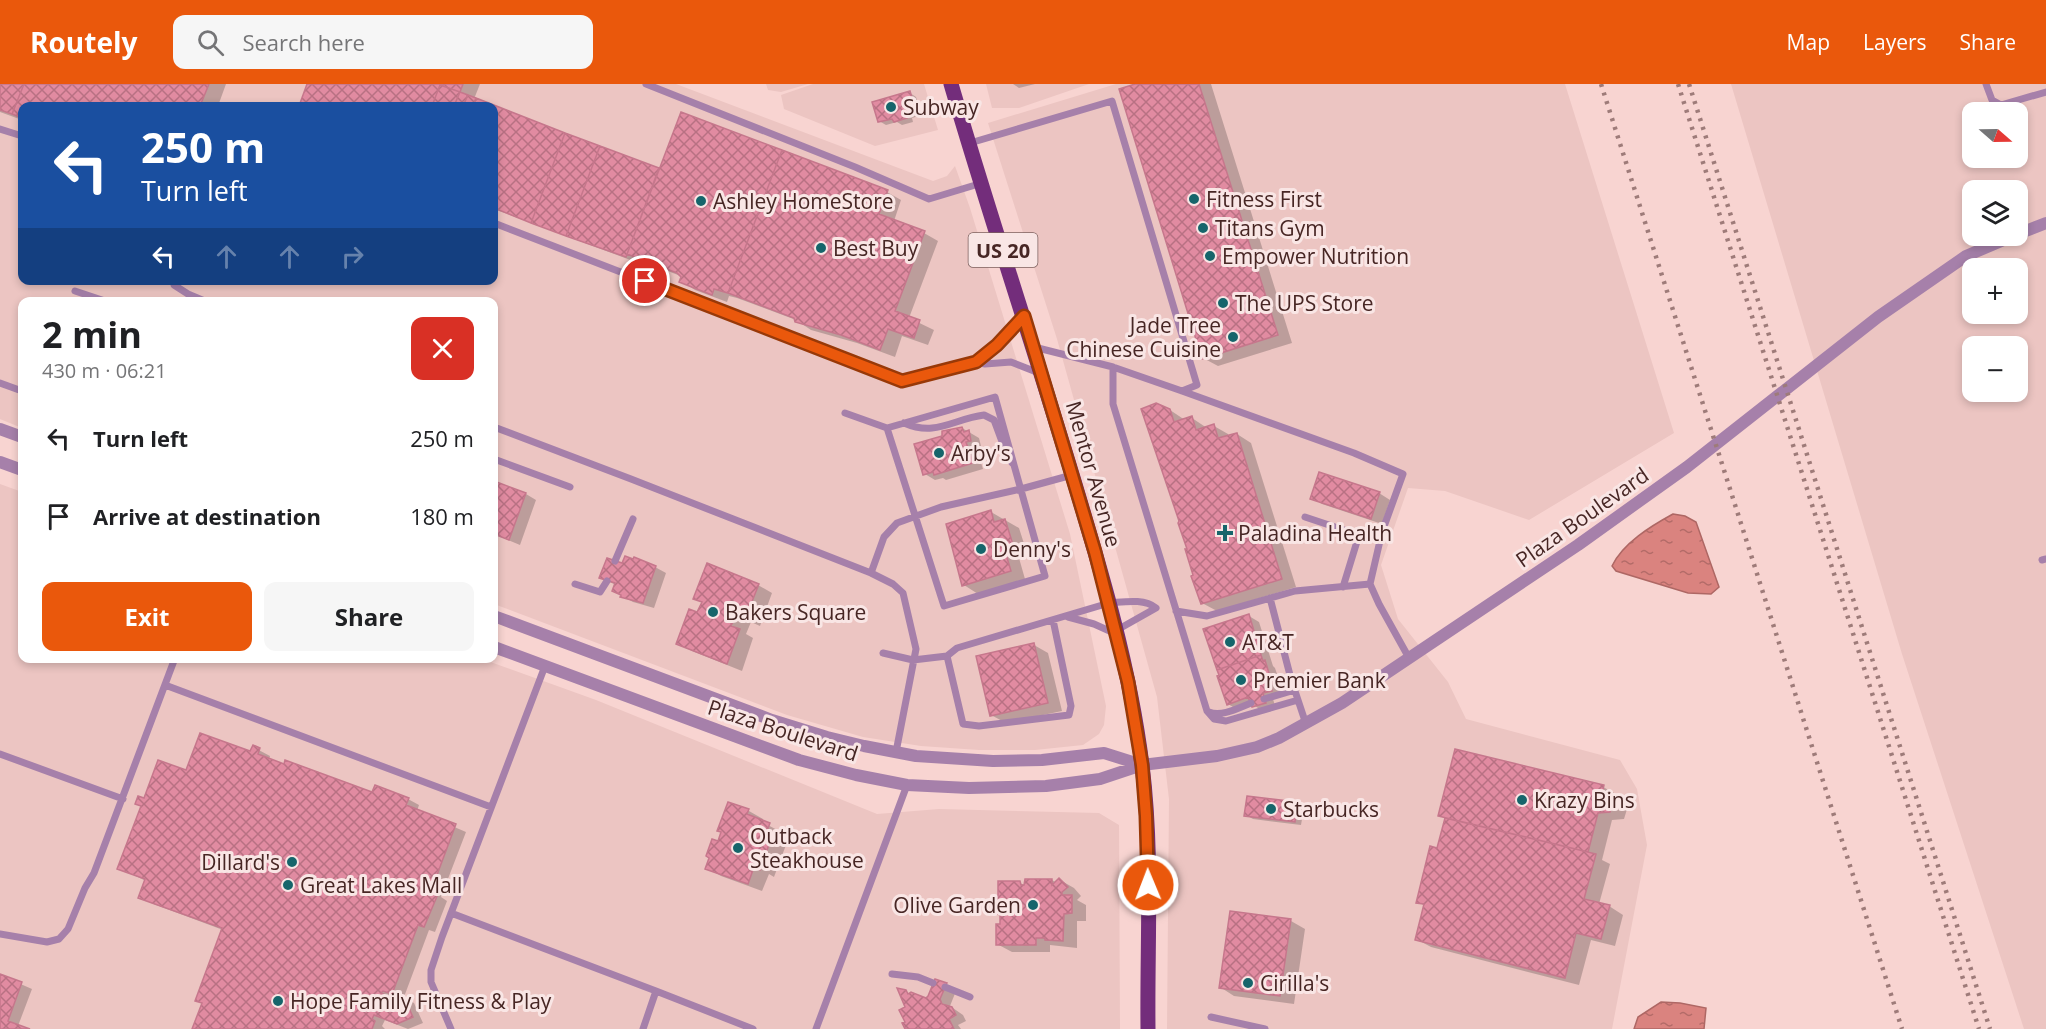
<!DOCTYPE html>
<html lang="en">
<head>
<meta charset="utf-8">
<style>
  body { margin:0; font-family:"Open Sans",sans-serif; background:#f6f6f6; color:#202124; height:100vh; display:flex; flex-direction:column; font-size:22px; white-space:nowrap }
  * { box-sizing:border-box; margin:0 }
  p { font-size:20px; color:#757577 }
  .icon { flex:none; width:33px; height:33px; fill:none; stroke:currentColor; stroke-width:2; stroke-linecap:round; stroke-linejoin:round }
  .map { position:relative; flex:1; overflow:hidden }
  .sheet { position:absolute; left:18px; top:213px; width:480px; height:366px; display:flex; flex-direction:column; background:#fff; border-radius:12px; box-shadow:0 3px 9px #0003 }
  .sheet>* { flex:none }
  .hud { position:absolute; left:18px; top:18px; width:480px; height:183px; border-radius:12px; box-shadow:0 3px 9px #0003; background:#1a4fa0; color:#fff; overflow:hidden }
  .needle { width:39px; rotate:110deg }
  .controls { position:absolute; left:1962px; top:18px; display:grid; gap:12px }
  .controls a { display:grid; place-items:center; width:66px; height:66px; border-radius:12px; background:#fff; box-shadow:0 3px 9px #0003; font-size:30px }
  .pin { position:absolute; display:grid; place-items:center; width:51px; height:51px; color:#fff; margin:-26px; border:3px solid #fff; border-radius:50%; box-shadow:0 2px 6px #0007 }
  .me { position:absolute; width:66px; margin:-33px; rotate:359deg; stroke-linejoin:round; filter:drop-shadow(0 0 4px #0008) }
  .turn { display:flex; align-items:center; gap:21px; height:126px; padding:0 24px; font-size:27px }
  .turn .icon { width:78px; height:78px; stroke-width:2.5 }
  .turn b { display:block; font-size:42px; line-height:51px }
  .lanes { display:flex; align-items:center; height:57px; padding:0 24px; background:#0003; justify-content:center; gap:30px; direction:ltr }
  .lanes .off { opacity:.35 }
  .round { display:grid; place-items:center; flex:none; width:63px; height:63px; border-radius:12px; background:#f6f6f6 }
  .summary { display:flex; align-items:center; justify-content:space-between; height:102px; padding:0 24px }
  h1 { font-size:36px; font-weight:700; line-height:45px }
  .action { display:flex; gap:12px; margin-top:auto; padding:12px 24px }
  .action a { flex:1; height:69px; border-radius:12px; background:#ea580c; color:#fff; font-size:24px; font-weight:700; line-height:69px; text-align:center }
  .action a+a { background:#f6f6f6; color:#202124 }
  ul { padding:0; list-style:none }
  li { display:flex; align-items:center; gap:18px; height:78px; padding:0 24px }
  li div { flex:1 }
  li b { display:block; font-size:22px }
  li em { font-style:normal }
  header { display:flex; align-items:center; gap:36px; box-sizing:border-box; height:84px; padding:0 30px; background:#ea580c; color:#fff }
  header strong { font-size:28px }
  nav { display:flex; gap:33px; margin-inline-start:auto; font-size:21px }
  .search { width:420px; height:54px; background:#f6f6f6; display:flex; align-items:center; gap:15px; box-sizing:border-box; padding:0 21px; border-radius:12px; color:#757577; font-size:22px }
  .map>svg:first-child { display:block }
</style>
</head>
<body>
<header>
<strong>Routely</strong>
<div class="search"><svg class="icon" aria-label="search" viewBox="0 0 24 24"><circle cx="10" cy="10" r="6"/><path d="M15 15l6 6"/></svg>Search here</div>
<nav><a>Map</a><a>Layers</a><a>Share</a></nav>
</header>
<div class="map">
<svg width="2046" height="945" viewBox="0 0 2046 945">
  <defs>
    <pattern id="water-ripples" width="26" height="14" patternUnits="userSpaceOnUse" patternTransform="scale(1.5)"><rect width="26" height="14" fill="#da837f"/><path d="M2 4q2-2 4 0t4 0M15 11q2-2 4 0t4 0" fill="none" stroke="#b36b68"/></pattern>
    <pattern id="building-cross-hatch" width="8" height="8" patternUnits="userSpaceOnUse" patternTransform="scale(1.5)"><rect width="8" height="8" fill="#e18ba1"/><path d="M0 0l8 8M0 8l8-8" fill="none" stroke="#b87183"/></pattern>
  </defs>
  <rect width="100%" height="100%" fill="#f8d4d1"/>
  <path fill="#ecc5c2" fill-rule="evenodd" d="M0,0H676L933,97L947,92L955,82L970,124L1070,450L1106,622L1104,641L1099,650L1083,661L1035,666H979L921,662L863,653L787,631L494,520V218H22V344L0,335ZM22,22H494V196H22Z
    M766,0H808L781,8L768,6Z
    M813,0H924L938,46L875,62L784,25L781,11Z
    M986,0H1089L1019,24H992Z
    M1116,0H1565L1674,349L1529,436L1445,407L1408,404L1381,481L1398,535L1448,598L1466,635L1620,676L1637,705L1647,761L1612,945H1167L1169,715L1157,613L1057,255L988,39Z
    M1731,0H2046V945H2024L1902,570ZM1972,28H2018V74H1972ZM1972,106H2018V152H1972ZM1972,184H2018V230H1972ZM1972,262H2018V308H1972Z
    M0,400L22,408V574L482,575L596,616L877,730L939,725L1099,729L1119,741L1120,945H0Z"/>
  <path fill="url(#water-ripples)" stroke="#ae6764" stroke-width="1.5" d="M1673,430L1685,432L1696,438L1719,503L1711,510L1688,509L1616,487L1612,482C1623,459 1651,442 1673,430Z
    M1661,918L1680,919L1706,924L1704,945H1634L1638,933Z"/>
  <path fill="#0003" fill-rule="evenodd" d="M0,0H226L218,22H22V36L0,28Z
    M309,0H480L474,15L493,22H301Z
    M1013,0H1035L1019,4Z
    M1140,0H1211L1292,259L1218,282L1203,274Z
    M910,9L916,13L922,31L912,34L913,38L902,41L897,38L886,41L879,37Z
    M494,23L660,86L887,108L901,116L894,137L924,149L938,157L909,234L934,246L928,261L902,252L895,273L857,259L811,246L796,236L737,214L729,212L727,218L695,206L681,197L683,193L642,177L641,180L494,125Z
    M1170,326L1185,336L1192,334L1207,344L1214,342L1228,350L1229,353L1237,350L1251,359L1296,503L1217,527L1202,519L1189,466Z
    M962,344L979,354L981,362L976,363L983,385L946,396L943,394L935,396L925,390L944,353Z
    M494,398L526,410L536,416L520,461L494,450Z
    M1379,409L1390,416L1382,440L1322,420L1312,414Z
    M991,428L1019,444L1028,472L1019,474L1025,495L978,510L964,501Z
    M633,477L655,483L666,489L654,524L633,518L622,512L616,501L601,494Z
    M758,501L772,509L760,542L751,538L746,550L753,554L742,587L692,567L678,559L698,530L703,519L695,514Z
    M1249,532L1259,538L1273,582L1275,584L1282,605H1280L1282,612L1273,615L1276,625L1264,629L1253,620L1238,626L1228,620L1221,591L1214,579L1205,546Z
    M1034,561L1048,569L1062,627L1006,639L991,631Z
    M253,663L270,672L269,676L372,710L408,715L419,721L417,727L466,748L441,813L447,817L435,848L429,846L404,913L414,919L423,939L408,945L385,936L382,942L385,945H194L204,920L223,846L151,819L140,813L146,797L119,784L145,716L187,688L251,669ZM394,912L400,914L395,916L392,915Z
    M1603,703L1618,711L1616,716L1628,722L1624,735L1612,736L1602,776L1610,780L1599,820L1609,822L1623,831L1615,862L1591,856L1579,901L1431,863L1416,855L1425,822L1418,818L1438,766L1446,735L1440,731Z
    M729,720L749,727L763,735L762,738L783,749L780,758L786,761L774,793L769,790L762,807L721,792L707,784L722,749L719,747Z
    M1297,720L1304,724L1301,741L1253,735L1246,731Z
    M1052,796L1057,799L1060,796L1074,804L1081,812L1077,816L1086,821V837H1077V864L1050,861V868H1012L997,860L1001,833L995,829L999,813L1020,799L1026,802Z
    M1291,837L1305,845L1294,920L1234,912L1220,903Z
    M0,891L32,905L18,942L25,945H0Z
    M935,897L956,907L950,922L963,931L966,937L958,941L961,945H906L907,924L906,908L926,915L929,913Z"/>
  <path fill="url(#building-cross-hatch)" stroke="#c6778c" stroke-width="1.5" d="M0,0H24L12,30L0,26Z
    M24,0H209L200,22H22V34L12,30Z
    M307,0H463L460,8L440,1L432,22H299Z
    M1135,0H1199L1278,251L1202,275L1119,5Z
    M440,1L460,8L454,22H432Z
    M910,7L916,27L906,31L907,34L894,38L892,35L878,38L872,18Z
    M460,8L468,11L463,22H454Z
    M468,11L476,14L473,22H463Z
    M476,14L565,49L531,139L494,124V22H473Z
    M681,28L782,66L728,209L714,205L712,211L679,198L681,193L677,189L627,170Z
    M565,49L600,62L566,152L531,139Z
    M600,62L659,84L626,173L566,152Z
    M782,66L888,106L879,130L925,147L895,227L920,236L914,254L888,245L880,266L841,251L795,238L794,234L728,209Z
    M1156,319L1170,325L1174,338L1192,332L1196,346L1214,340L1218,354L1237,349L1282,495L1201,520L1191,492L1193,491L1185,465H1187L1178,439L1179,437L1141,325Z
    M962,343L964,348L969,346L971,357L966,358L973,379L934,391L933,388L923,391L914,360L942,352V347Z
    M1319,388L1380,408L1371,435L1310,415Z
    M494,397L526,409L509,456L494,450Z
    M991,426L994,438L1005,435L1014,464L1005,467L1011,487L962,502L946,440Z
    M625,472L633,475L634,473L656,482L643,519L620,513L621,511L612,507L615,499L599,494L607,474L622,479Z
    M707,479L759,500L745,535L736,531L731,542L740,545L727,580L676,560L689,525L697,528L702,518L693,515Z
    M1249,530L1261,571L1217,586L1203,545Z
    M1034,559L1048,619L990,632L976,572Z
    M1261,571L1263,577L1265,576L1272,599H1270L1272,607L1263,609L1266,619L1252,623L1248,613L1227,621L1217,592L1219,591L1217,586Z
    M200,649L250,667L253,661L260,664L258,670L284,680L285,676L372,708L375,701L409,714L406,721L456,740L431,807L438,810L424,843L418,841L392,910L383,907L381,909L395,915L403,911L413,933L397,940L374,931L372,935L375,937L372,945H192L202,919L195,917L222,844L138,814L145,795L117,785L141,722L135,720L138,712L144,714L158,676L186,686Z
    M1455,665L1604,701L1602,710L1614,713L1610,728L1598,729L1588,768L1438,732Z
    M1247,712L1297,718L1295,738L1244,732Z
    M728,718L749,725L747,730L770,739L766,750L772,752L760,786L754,783L748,800L705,785L709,774L706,772L712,755L718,757L721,748L717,747Z
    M1445,734L1596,770L1584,815L1610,821L1601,855L1576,849L1565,894L1415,856L1424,820L1416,819L1430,762L1437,764Z
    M1059,794L1068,803L1062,808V811H1072V829L1064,830L1063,857L1045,856V854H1036V861H996V840H1000V830H993V812H998V797H1020L1021,801H1024L1025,795H1052V801Z
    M1230,827L1291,835L1280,912L1219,904Z
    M0,890L22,898L8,937L30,945H0Z
    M935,895L947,899L940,915L942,920L952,923L956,931L949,935L954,945H905L902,939L905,938L899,926L905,923L897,904L906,906L908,910L911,908L926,914L928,912Z"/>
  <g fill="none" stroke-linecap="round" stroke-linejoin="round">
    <path stroke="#a680aa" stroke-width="7" d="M646,0L855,83L929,115L982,99
      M1986,0L1992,16L2001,21L2046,8
      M0,45L22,52
      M970,59L1112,17L1197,301L1182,307
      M494,139L902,297L976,278L985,280L1011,278L1039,289
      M174,196V201L188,210L207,218
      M75,207L105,217
      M1034,263L1113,283L1182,307L1354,369L1403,390L1382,448L1370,500L1379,520L1409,574
      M976,278L997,261L1023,234
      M1113,283V320L1207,627L1214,635L1226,637L1298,616
      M0,299L22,307
      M845,329L887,344L944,522L1045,492L995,313L887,344
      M904,339C936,353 953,335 984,331L994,336L1007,371L1012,379
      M494,343L631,395L871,489L893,500L903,509L916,565L896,668
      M494,375L570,403
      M1305,433L1359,451L1343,503
      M2042,476L2046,475
      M615,477L633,435
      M871,489L884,453L897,439L941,423L1021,405L1072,391
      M575,500L600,508L607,497
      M1270,514L1291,595L1306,640
      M1176,527L1207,532L1295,507L1370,500
      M1068,533L1094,540L1114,549
      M1053,536L1071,622L1069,631L979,642L963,640L947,572L957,564L1109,519C1124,518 1144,514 1156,524L1117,546
      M883,569L913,576L947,572
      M165,601L491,723
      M1264,615L1295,606
      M1209,628C1222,633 1238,624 1251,619
      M0,670L123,715
      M451,829L656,907L643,945
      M0,850L47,858L59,855L68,845L85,804L94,789L175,574
      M892,890L918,893L933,899
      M945,903L970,913
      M656,907L753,945
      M1211,933L1265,945
      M451,945L431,898V886L442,853L545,582
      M816,945L907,701"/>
    <path stroke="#a680aa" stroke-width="12" d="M2018,150L2046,139
      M0,345L22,353
      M0,378L22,386
      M494,532L772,636L827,653L864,662L916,672L993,677L1042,676L1104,669L1142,681
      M494,563L799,676L856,691L907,701L969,704L1046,702L1100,695L1142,681L1217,672L1257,663L1279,654L1342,619L1578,461L1687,383L1878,233L1966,172L2013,152"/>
    <path stroke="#732d7b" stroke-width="15" d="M951,0C990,133 1034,264 1074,397C1102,490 1130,584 1142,681C1153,769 1147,857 1148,945"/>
    <path stroke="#9e7b79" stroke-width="4.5" stroke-dasharray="3 6" stroke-linecap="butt" d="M1601,0L1902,945
      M1678,0L1979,945
      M1689,0L1990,945"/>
  </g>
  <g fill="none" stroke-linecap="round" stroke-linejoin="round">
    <g stroke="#983908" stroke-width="15">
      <path id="route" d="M645,197L902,297L976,278L997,261L1024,232L1095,468L1128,598L1142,681L1146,732L1148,801"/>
    </g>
    <use href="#route" stroke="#ea580c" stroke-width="10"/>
  </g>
  <g fill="#16656b" stroke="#f9e6e5" stroke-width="2">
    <circle cx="891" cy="23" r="6"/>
    <circle cx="1194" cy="115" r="6"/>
    <circle cx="701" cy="117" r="6"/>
    <circle cx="1203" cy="144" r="6"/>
    <circle cx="821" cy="164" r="6"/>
    <circle cx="1210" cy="172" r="6"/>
    <circle cx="1223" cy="219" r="6"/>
    <circle cx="1233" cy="253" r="6"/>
    <circle cx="939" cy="369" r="6"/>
    <path d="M1222 440h6v6h6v6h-6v6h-6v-6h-6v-6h6z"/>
    <circle cx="981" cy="465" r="6"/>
    <circle cx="713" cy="528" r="6"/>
    <circle cx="1230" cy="558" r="6"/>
    <circle cx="1241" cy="596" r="6"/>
    <circle cx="1522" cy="716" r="6"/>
    <circle cx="1271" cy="725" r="6"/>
    <circle cx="738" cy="764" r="6"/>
    <circle cx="292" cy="778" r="6"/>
    <circle cx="288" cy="801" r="6"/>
    <circle cx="1033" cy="821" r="6"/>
    <circle cx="1248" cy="899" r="6"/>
    <circle cx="278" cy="917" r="6"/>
  </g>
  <g text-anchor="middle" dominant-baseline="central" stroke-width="6" stroke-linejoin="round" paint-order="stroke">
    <rect fill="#f9e6e5" stroke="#7c605e" stroke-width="1.5" x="968.5" y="149" width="69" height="34" rx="4.5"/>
    <g font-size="20" font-weight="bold" fill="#472624">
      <text x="1003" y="166">US 20</text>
    </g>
    <g font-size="21" fill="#472624" stroke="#f9e6e5" text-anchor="start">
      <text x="903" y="23">Subway</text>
      <text x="1206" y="115">Fitness First</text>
      <text x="713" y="117">Ashley HomeStore</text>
      <text x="1215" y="144">Titans Gym</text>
      <text x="833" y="164">Best Buy</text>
      <text x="1222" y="172">Empower Nutrition</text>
      <text x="1235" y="219">The UPS Store</text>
      <text x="1221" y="241" text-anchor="end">Jade Tree<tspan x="1221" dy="24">Chinese Cuisine</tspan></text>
      <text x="951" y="369">Arby's</text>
      <text x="1238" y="449">Paladina Health</text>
      <text x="993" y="465">Denny's</text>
      <text x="725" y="528">Bakers Square</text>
      <text x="1242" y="558">AT&amp;T</text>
      <text x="1253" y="596">Premier Bank</text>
      <text x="1534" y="716">Krazy Bins</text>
      <text x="1283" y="725">Starbucks</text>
      <text x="750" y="752">Outback<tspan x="750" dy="24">Steakhouse</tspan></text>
      <text x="280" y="778" text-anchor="end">Dillard's</text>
      <text x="300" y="801">Great Lakes Mall</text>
      <text x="1021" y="821" text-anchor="end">Olive Garden</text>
      <text x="1260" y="899">Cirilla's</text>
      <text x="290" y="917">Hope Family Fitness &amp; Play</text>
    </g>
    <g font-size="21" fill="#472624" stroke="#f9e6e5">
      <text transform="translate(1094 390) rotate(74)">Mentor Avenue</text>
      <text transform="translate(1582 433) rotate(-35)">Plaza Boulevard</text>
      <text transform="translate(783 646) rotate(18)">Plaza Boulevard</text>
    </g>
  </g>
</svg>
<div class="controls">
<a><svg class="needle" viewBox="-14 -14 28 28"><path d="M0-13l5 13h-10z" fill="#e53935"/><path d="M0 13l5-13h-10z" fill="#757577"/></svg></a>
<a><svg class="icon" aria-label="layers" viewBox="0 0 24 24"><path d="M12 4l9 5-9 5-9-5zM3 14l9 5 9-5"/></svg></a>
<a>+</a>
<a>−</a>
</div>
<div class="pin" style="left:645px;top:197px;background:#d93025"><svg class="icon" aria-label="arrive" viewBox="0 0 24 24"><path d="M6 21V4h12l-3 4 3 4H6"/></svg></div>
<svg class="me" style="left:1148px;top:801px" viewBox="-20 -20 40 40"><circle r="17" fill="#ea580c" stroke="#fff" stroke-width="3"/><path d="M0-11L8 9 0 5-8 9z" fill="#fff"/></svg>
<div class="hud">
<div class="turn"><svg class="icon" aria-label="left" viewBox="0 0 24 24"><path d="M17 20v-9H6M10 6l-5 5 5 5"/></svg><div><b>250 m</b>Turn left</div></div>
<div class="lanes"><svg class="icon" aria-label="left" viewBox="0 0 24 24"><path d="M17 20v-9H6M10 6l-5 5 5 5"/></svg><svg class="icon off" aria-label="ahead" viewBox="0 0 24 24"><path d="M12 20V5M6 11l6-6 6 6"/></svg><svg class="icon off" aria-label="ahead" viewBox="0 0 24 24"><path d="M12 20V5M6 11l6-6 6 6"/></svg><svg class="icon off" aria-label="right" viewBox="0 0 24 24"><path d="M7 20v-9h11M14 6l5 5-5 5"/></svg></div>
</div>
<section class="sheet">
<div class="summary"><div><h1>2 min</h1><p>430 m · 06:21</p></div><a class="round" style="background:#d93025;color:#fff"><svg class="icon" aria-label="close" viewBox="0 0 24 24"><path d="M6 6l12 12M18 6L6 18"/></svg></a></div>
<ul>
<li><svg class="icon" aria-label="left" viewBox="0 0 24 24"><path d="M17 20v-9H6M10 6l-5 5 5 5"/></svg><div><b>Turn left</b></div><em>250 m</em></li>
<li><svg class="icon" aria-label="arrive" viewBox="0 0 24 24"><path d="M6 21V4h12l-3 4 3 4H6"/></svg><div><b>Arrive at destination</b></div><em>180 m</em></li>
</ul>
<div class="action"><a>Exit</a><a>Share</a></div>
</section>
</div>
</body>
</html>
